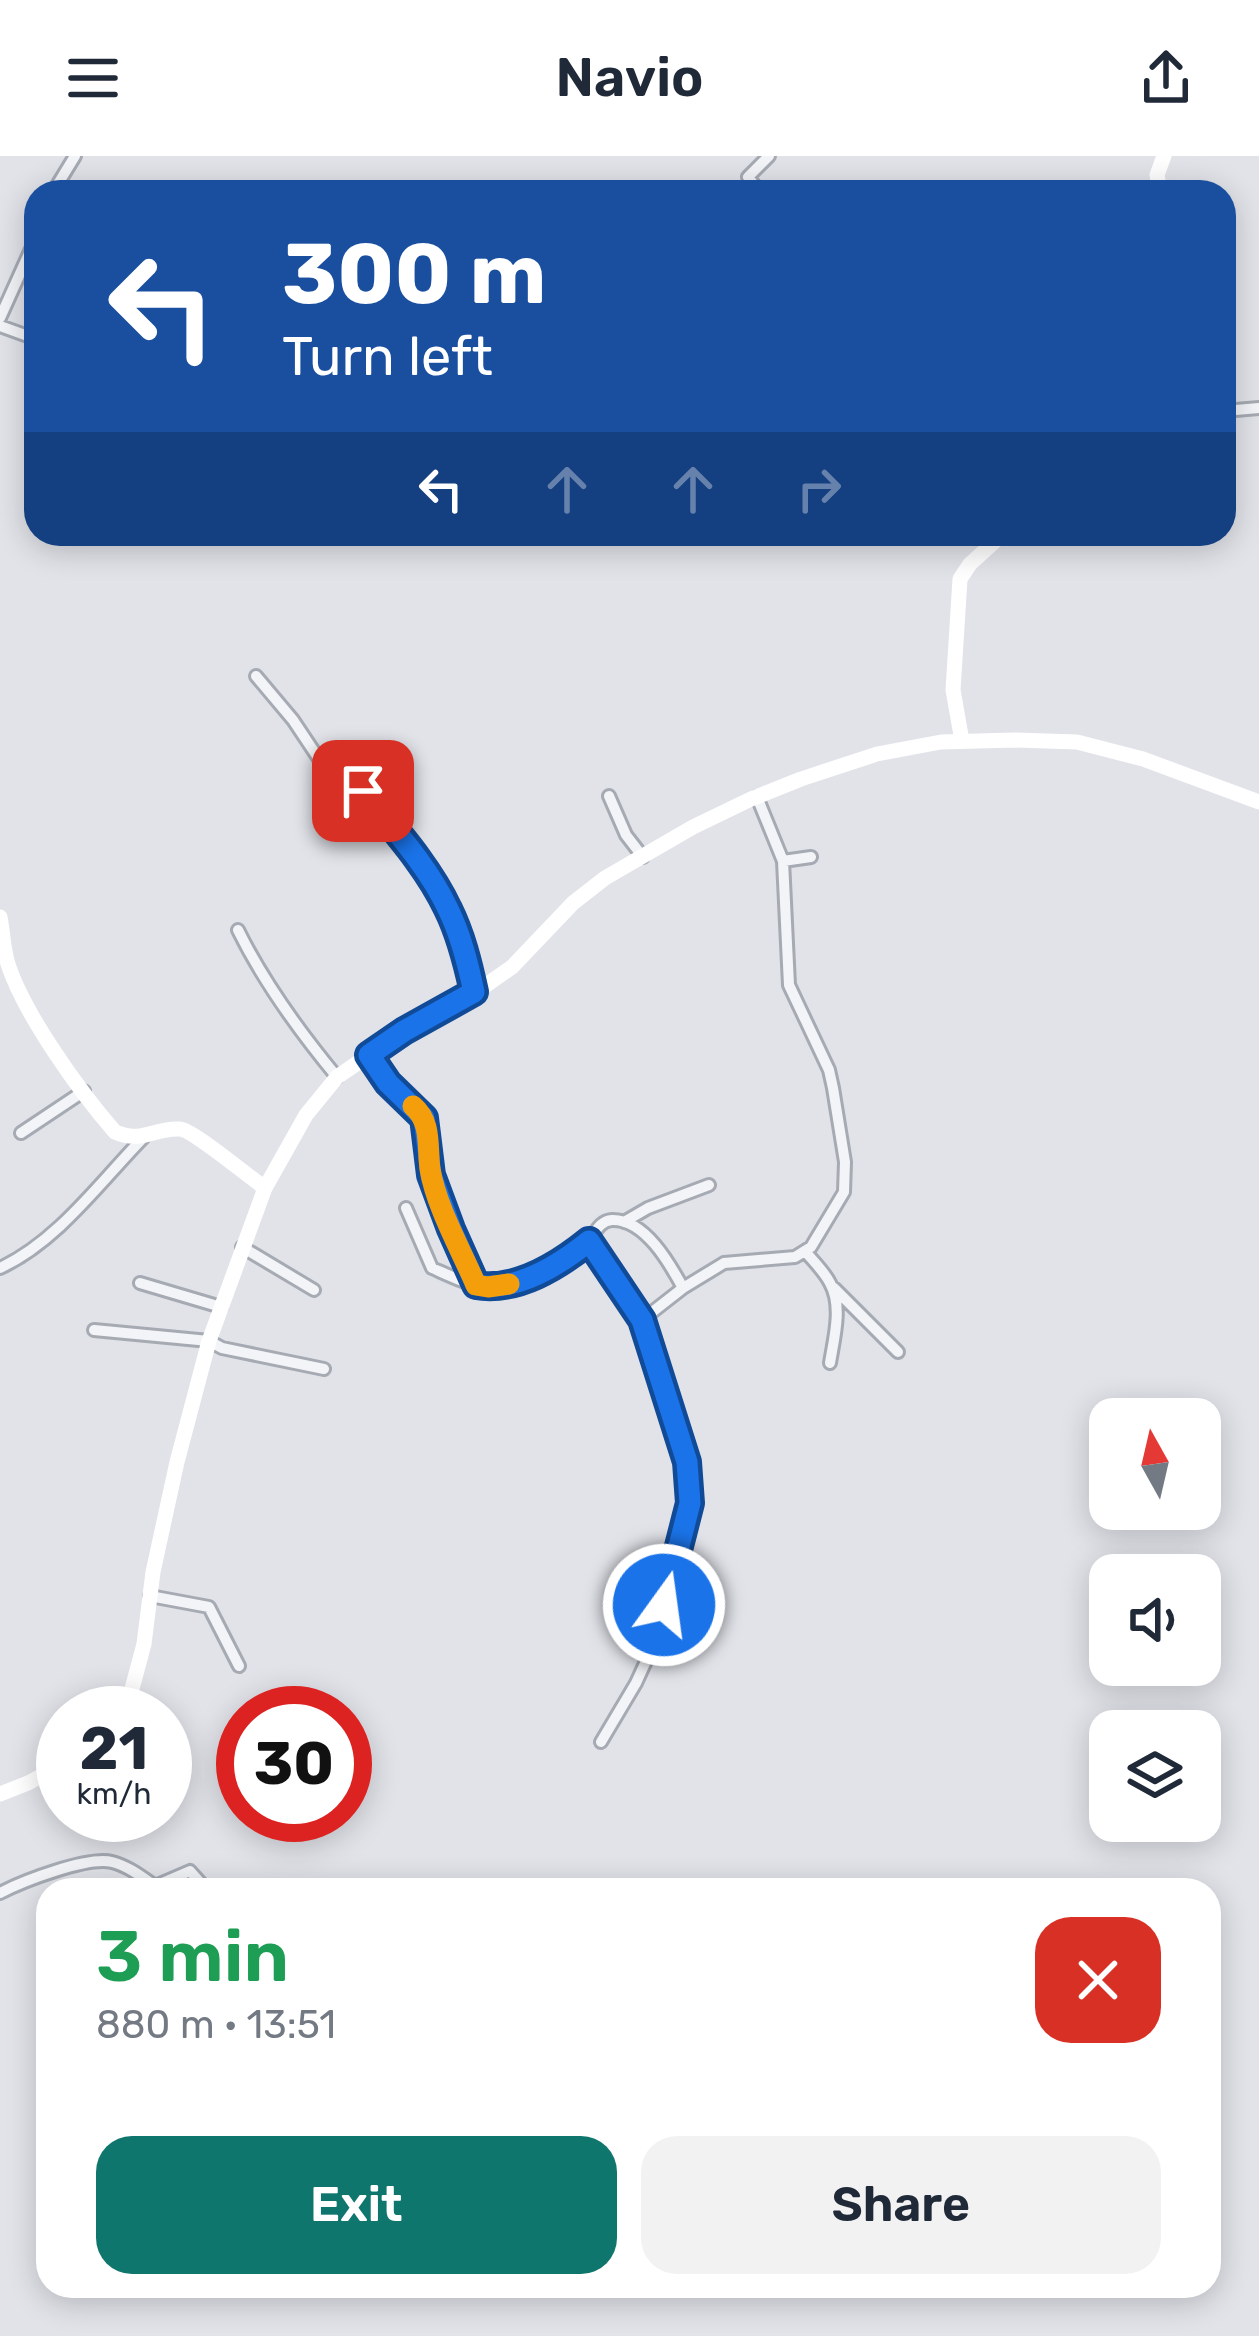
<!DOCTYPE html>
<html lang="en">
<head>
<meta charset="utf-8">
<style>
  body { margin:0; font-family:Rubik,sans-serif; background:#f2f2f3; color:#1f2937; height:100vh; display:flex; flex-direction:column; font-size:45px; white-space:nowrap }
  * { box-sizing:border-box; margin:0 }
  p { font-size:39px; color:#747a83 }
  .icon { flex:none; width:66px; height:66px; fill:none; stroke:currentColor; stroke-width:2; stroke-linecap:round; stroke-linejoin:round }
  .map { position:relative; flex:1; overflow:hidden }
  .panel { position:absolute; left:36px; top:1722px; width:1185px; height:420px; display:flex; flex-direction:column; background:#fff; border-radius:36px; box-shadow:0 6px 30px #0003 }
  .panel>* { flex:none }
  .hud { position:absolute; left:24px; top:24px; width:1212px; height:366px; border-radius:36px; box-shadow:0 6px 30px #0003; background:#1a4fa0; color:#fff; overflow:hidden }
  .needle { width:78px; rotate:352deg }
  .buttons { position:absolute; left:1089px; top:1242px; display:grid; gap:24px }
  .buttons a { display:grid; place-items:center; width:132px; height:132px; border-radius:24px; background:#fff; box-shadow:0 6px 30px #0003; font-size:60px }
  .speed { position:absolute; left:36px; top:1530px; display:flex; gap:24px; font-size:60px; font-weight:700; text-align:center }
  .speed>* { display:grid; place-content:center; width:156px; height:156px; border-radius:50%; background:#fff; box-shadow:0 6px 30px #0003; line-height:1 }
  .speed small { font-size:30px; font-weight:400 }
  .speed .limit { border:18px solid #d22; background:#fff; color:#111 }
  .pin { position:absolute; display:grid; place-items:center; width:102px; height:102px; color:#fff; margin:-51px; border-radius:24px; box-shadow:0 6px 18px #0006 }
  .me { position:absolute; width:132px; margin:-66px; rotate:14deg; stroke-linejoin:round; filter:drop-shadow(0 0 9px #0008) }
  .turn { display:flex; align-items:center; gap:42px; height:252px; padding:0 60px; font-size:54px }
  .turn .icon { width:156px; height:156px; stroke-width:2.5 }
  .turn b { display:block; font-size:84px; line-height:102px }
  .lanes { display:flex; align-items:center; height:114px; padding:0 60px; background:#0003; justify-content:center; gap:60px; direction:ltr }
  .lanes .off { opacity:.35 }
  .round { display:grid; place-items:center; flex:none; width:126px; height:126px; border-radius:36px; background:#f2f2f3 }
  .head { display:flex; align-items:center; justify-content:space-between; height:204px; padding:0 60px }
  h1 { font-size:72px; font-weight:600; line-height:90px; color:#1e9e55 }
  .action { display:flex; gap:24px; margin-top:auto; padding:24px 60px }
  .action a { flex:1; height:138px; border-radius:36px; background:#0f766e; color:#fff; font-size:48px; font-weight:600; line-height:138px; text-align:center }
  .action a+a { background:#f2f2f3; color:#1f2937 }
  header { display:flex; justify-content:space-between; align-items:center; height:156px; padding:0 60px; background:#fff; font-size:54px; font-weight:600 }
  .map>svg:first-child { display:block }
</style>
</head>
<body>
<header><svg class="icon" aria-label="menu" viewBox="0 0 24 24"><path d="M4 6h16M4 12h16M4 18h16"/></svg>Navio<svg class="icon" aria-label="share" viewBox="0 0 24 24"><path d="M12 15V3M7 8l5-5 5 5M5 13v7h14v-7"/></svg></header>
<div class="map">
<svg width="1259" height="2180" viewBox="0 0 1259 2180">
  <rect width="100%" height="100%" fill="#e1e3e9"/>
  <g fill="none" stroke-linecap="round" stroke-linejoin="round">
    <g stroke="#a6aab3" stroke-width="16">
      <path id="street" d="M53,36L75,0
        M767,36L756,31L748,21L769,0
        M0,162L36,82
        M0,170L36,183
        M1224,255L1259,252
        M256,520L293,564L341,636L347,641L363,635C393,672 428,710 448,753C461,779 468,808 474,836
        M609,640L626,679L643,701
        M783,705L811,701
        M238,774C264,827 299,875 337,921
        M369,899L388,927L421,956L424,962L431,1019L451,1073L476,1129
        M21,977L84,935
        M406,1052L432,1112C448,1119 468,1129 485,1131C518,1134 563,1109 586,1088C595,1079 598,1065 612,1064C645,1063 670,1108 683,1132L724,1107L795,1101L811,1091L844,1036L845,1006L833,932L829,914L789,829L783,705L757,641
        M624,1066L648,1052L709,1029
        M589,1085L642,1164L687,1307L690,1347L658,1479L636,1527L601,1586
        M242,1091L314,1134
        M805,1095C813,1105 824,1115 830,1127C843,1150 834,1182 830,1207
        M0,1112C58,1085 100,1026 144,981
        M140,1127L221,1151
        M834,1132L898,1196
        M642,1164L683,1132
        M94,1174L209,1185L222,1192L324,1213
        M150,1440L209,1451L239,1510
        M689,1734L710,1731
        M0,1737C23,1725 88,1700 112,1706C128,1710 142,1721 155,1730L190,1715L207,1734"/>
    </g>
    <use href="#street" stroke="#f3f4f7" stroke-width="10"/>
    <path stroke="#fff" stroke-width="15" d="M1160,36L1157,19L1164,0
      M962,585L953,534L960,423L970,408L1003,378
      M0,761C3,776 3,792 8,808C24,858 80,936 115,976C143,988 155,971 180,973C193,974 249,1021 265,1032
      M119,1557L129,1544L144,1488L153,1416L177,1306L209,1185L265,1032L306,959L337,921L404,875L482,832L512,811L573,747L605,722L693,671L751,643L801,623L877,598L941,586L1014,584L1077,586L1143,603L1259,646
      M0,1638L28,1627L63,1608"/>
  </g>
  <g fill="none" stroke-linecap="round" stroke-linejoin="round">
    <g stroke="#114b97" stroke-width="30">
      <path id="route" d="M363,635C393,672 428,710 448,753C461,779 468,808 474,836L404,875L369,899L388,927L424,962L431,1019L451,1073L476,1129C517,1136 558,1110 589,1085L642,1164L687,1306L690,1347L664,1449"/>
    </g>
    <use href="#route" stroke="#1a73e8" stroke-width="21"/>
    <path stroke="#f59e0b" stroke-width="21" d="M413,950C432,966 427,991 430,1013C436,1050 461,1094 476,1129L488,1131L509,1128"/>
  </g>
</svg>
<div class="buttons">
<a><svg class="needle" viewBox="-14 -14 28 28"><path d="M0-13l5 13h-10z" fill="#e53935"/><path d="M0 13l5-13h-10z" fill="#747a83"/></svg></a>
<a><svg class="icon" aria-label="sound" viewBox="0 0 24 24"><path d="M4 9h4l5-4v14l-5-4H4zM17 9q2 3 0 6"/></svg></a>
<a><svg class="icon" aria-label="layers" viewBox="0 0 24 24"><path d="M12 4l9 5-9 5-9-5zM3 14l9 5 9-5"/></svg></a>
</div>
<div class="speed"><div>21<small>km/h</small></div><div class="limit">30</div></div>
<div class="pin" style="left:363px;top:635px;background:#d93025"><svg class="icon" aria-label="arrive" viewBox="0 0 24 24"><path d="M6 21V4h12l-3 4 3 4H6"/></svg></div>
<svg class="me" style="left:664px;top:1449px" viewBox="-20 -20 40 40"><circle r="17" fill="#1a73e8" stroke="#fff" stroke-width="3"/><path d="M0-11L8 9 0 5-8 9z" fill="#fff"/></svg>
<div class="hud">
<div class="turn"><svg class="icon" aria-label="left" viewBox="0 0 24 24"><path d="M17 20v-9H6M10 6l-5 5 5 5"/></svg><div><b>300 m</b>Turn left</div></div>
<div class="lanes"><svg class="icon" aria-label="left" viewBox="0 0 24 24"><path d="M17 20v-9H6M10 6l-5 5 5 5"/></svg><svg class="icon off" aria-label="ahead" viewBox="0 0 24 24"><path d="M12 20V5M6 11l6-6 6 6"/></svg><svg class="icon off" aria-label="ahead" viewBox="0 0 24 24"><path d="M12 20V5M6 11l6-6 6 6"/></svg><svg class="icon off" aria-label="right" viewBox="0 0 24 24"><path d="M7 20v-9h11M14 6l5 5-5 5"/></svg></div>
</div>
<section class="panel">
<div class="head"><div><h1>3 min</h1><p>880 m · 13:51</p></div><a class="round" style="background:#d93025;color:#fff"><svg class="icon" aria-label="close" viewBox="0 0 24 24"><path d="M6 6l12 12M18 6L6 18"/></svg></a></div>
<div class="action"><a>Exit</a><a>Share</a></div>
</section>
</div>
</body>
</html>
